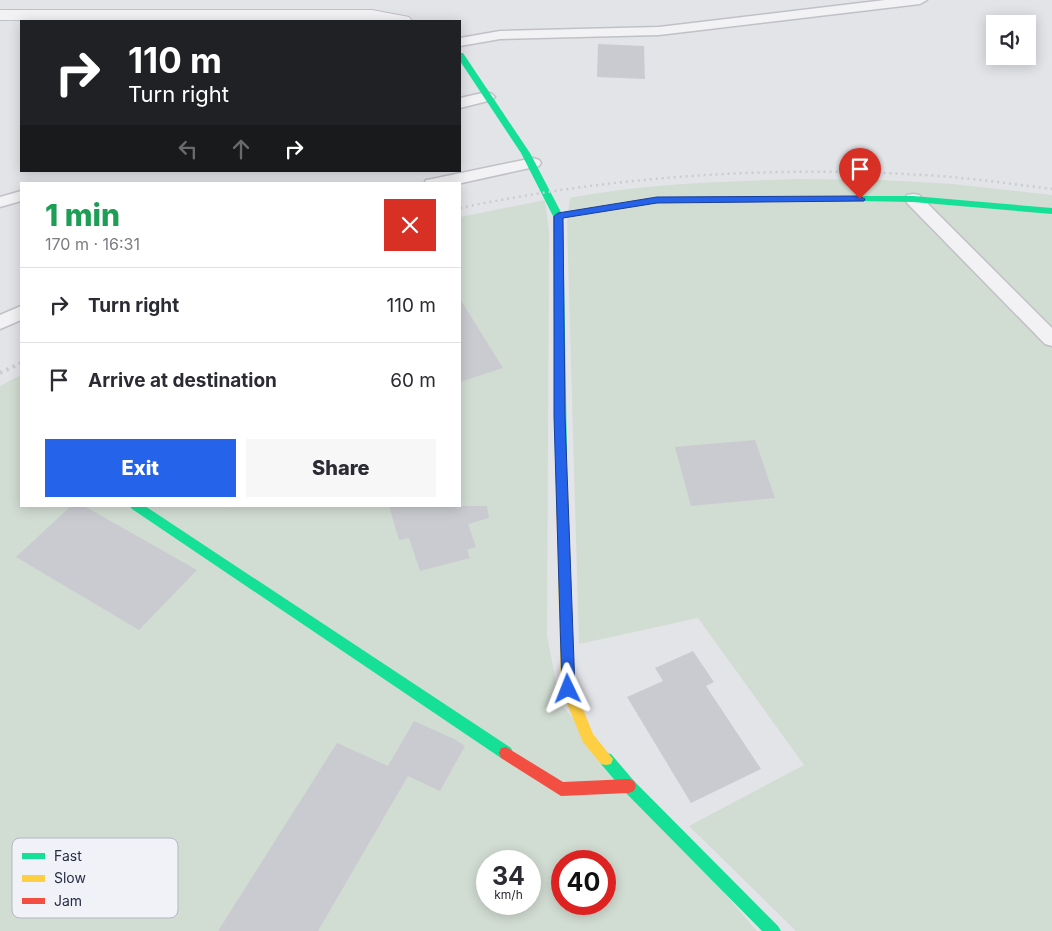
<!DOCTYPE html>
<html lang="en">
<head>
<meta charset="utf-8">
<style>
  body { margin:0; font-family:Inter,sans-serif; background:#f7f7f7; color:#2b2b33; height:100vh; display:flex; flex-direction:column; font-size:19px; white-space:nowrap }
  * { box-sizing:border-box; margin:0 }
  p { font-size:16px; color:#7c7c81 }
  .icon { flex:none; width:28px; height:28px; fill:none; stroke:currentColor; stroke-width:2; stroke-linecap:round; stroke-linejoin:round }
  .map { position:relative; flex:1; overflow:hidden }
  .drawer { position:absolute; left:20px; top:182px; width:441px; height:325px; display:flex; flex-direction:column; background:#fff; border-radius:0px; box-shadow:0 2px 12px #0003 }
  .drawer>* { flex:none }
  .top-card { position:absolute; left:20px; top:20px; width:441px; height:152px; border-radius:0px; box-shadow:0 2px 12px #0003; background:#202124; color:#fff; overflow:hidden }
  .fabs { position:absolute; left:986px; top:15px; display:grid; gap:10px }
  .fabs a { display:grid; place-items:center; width:50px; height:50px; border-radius:0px; background:#fff; box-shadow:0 2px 12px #0003; font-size:25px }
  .speed { position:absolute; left:476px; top:850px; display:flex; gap:10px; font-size:25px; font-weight:700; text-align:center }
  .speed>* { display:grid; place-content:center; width:65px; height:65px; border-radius:50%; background:#fff; box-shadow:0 2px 12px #0003; line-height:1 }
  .speed small { font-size:12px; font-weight:400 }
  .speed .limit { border:8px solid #d22; background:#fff; color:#111 }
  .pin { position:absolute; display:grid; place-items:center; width:42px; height:42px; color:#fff; margin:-51px -21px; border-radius:50% 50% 50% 0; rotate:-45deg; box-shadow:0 0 5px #0007 }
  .pin .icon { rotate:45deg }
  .me { position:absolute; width:55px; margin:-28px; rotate:358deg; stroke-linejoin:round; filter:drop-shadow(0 0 4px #0008) }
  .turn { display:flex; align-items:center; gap:18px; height:105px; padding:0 25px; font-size:22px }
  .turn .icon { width:65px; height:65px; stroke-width:2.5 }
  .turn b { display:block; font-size:35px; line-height:42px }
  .lanes { display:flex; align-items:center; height:48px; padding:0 25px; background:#0003; justify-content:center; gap:25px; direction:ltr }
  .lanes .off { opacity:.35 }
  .round { display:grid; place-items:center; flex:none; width:52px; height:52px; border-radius:0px; background:#f7f7f7 }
  .overview { display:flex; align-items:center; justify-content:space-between; height:85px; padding:0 25px }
  h1 { font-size:30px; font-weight:800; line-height:38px; color:#1e9e55 }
  .button { display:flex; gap:10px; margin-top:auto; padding:10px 25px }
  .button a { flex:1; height:58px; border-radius:0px; background:#2563eb; color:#fff; font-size:20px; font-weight:800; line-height:58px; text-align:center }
  .button a+a { background:#f7f7f7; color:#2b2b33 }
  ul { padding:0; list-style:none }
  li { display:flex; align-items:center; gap:15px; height:75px; padding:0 25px; border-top:1px solid #e1e1e2 }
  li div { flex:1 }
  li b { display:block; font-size:19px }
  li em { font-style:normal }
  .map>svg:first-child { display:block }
</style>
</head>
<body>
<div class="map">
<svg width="1052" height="931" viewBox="0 0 1052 931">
  <rect width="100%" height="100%" fill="#e3e4e8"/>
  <path fill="#d1dcd2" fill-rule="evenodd" d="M796,179L882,180L953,184L1052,195V931H796L689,826L804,765L698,618L579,644L567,222L570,198C645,183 720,182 796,179Z
    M545,200L549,232L547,636L560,703L757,931H0V386L21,375V506H460V217ZM488,861H530V904H488ZM562,861H605V904H562Z"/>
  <path fill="#cacbd0" d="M598,44L644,46L645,79L597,77Z
    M460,299L503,368L460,382Z
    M755,440L775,498L691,506L675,447Z
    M71,506H84L197,570L139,630L16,557Z
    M389,506H487L489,518L468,524L476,547L467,550L470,558L420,571L409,538L399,540Z
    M693,651L714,682L706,686L761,769L691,803L627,697L663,681L655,668Z
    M414,721L454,739L465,746L440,791L408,776L318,931H218L337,743L388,766Z"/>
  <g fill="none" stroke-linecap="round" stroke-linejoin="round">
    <g stroke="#c0c1c6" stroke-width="3">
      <path id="lane" d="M885,0H927L920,4L659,35L500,39L460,46V38L500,31L659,27Z
        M487,92L492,94L495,97L492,100L460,108V98Z
        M533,158L539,160L541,163L539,166L457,184H424L426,180L432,179Z
        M21,191V201L0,207V197Z
        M913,194L919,195L1052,328V346L1045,344L907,203L905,199L907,195Z
        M21,306V320L0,329V315Z"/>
    </g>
    <g stroke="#c0c1c6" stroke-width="2">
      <path id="street" d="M0,10H372L409,17L412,21L0,20Z"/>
    </g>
    <use href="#lane" fill="#f2f2f4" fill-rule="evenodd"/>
    <use href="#street" fill="#f2f2f4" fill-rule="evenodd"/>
    <path fill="#16e098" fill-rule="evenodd" d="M460,53H463L530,153L563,216L567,456L561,460L555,456L553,216L521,153L460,61Z
      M861,196H913L1052,208V214L913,202L858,201V197Z
      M130,506H145L511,748L513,753L511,758L506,759L501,758L132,509Z
      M606,753L611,754L634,781L778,926L781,931H762L624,791L601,764L599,759L601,754Z"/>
    <path fill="#ffcf43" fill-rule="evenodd" d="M861,196L864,197V201L657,203L558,219L553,216L558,213L657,197Z
      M561,452L567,456L575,689L593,734L613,759L611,764L606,765L601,764L583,742L561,689L555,456Z"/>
    <path fill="#f24e42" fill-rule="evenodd" d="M506,747L563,782L629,779L634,781L636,786L634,791L629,793L561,796L501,758L499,753L501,748Z"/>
    <path stroke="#cbccd0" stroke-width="2.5" stroke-dasharray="2 4" stroke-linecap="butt" d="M460,208C617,175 779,165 939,176C977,179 1014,184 1052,189"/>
    <path stroke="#cbccd0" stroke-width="4" stroke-dasharray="2.5 4.5" stroke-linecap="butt" d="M0,373L21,363"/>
  </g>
  <path fill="#2563eb" stroke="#184099" d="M860,196L865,199L864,201L657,203L563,218L565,416L575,689L573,693L568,695L564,693L562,689L554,416V216L558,213L657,197Z"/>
  <rect x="12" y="838" width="166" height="80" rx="8" fill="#f0f2f8" stroke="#b4b7c2" stroke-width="1"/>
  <rect x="22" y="853" width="23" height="6" fill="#16e098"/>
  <rect x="22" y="875" width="23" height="7" fill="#ffcf43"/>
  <rect x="22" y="898" width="23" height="6" fill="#f24e42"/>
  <g font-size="14" fill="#272e44">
    <text x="54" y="861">Fast</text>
    <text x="54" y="883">Slow</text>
    <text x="54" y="906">Jam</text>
  </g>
</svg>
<div class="fabs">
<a><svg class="icon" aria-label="sound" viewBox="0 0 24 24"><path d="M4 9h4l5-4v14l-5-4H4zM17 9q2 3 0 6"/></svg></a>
</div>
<div class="speed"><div>34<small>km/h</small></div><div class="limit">40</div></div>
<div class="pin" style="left:860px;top:199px;background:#d93025"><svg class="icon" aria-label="arrive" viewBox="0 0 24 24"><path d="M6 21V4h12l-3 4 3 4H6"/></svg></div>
<svg class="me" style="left:568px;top:689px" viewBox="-20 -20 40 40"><path d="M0-17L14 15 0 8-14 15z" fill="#2563eb" stroke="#fff" stroke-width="4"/></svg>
<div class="top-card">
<div class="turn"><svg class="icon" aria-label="right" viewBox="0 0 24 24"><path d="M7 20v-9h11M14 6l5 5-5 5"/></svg><div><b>110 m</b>Turn right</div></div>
<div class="lanes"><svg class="icon off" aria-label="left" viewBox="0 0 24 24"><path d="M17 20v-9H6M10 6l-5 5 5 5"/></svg><svg class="icon off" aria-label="ahead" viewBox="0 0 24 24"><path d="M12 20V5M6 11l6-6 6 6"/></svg><svg class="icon" aria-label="right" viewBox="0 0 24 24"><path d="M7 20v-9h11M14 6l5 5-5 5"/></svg></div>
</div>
<section class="drawer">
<div class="overview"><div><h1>1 min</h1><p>170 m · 16:31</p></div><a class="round" style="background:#d93025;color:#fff"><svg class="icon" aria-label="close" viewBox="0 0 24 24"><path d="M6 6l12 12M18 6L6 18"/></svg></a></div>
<ul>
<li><svg class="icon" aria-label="right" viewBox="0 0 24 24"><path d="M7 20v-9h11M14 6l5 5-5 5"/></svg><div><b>Turn right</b></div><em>110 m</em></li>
<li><svg class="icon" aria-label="arrive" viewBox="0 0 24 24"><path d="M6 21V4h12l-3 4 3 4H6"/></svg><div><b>Arrive at destination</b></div><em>60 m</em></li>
</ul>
<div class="button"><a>Exit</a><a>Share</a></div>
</section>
</div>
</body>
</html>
